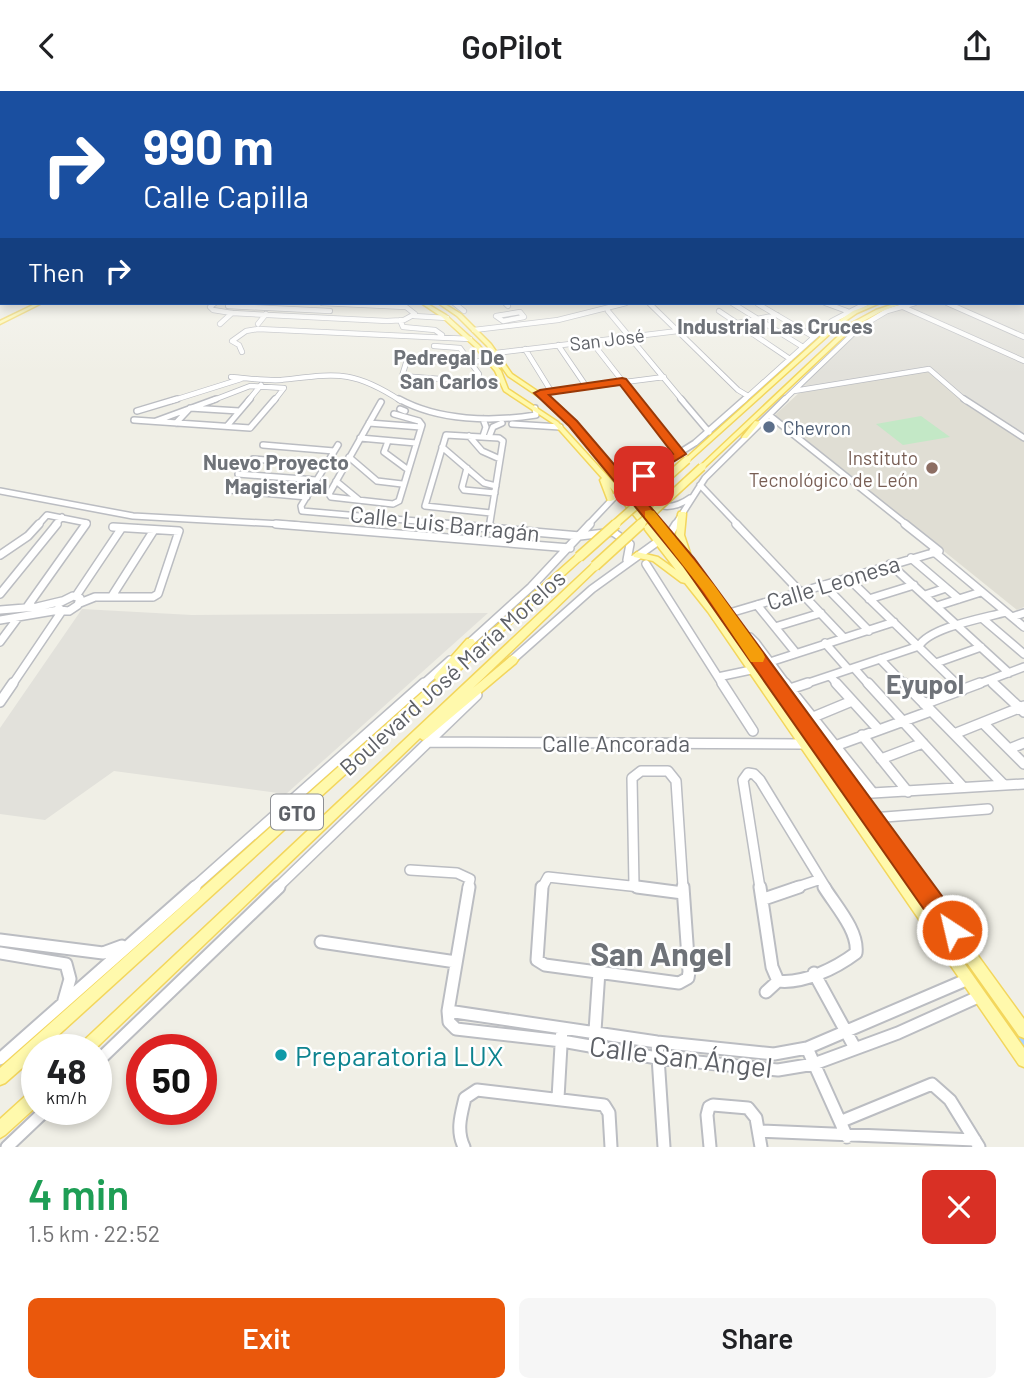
<!DOCTYPE html>
<html lang="en">
<head>
<meta charset="utf-8">
<style>
  body { margin:0; font-family:Barlow,sans-serif; background:#f6f6f6; color:#202124; height:100vh; display:flex; flex-direction:column; font-size:26px; white-space:nowrap }
  * { box-sizing:border-box; margin:0 }
  p { font-size:23px; color:#757577 }
  .icon { flex:none; width:38px; height:38px; fill:none; stroke:currentColor; stroke-width:2; stroke-linecap:round; stroke-linejoin:round }
  .map { position:relative; height:1056px; overflow:hidden }
  .details { display:flex; flex-direction:column; background:#fff; flex:1 }
  .details>* { flex:none }
  .hud { position:absolute; left:0px; top:0px; width:1026px; height:214px; box-shadow:0 4px 10px #0003; background:#1a4fa0; color:#fff; overflow:hidden }
  .speed { position:absolute; left:21px; top:943px; display:flex; gap:14px; font-size:35px; font-weight:700; text-align:center }
  .speed>* { display:grid; place-content:center; width:91px; height:91px; border-radius:50%; background:#fff; box-shadow:0 4px 10px #0003; line-height:1 }
  .speed small { font-size:18px; font-weight:400 }
  .speed .limit { border:10px solid #d22; background:#fff; color:#111 }
  .pin { position:absolute; display:grid; place-items:center; width:60px; height:60px; color:#fff; margin:-30px; border-radius:14px; box-shadow:0 4px 10px #0006 }
  .me { position:absolute; width:77px; margin:-38px; rotate:325deg; stroke-linejoin:round; filter:drop-shadow(0 0 5px #0008) }
  .turn { display:flex; align-items:center; gap:24px; height:147px; padding:0 28px; font-size:32px }
  .turn .icon { width:91px; height:91px; stroke-width:2.5 }
  .turn b { display:block; font-size:49px; line-height:60px }
  .then { display:flex; align-items:center; height:66px; padding:0 28px; background:#0003; gap:14px; font-size:26px }
  .round { display:grid; place-items:center; flex:none; width:74px; height:74px; border-radius:10px; background:#f6f6f6 }
  .headline { display:flex; align-items:center; justify-content:space-between; height:119px; padding:0 28px }
  h1 { font-size:42px; font-weight:600; line-height:52px; color:#1e9e55 }
  .action { display:flex; gap:14px; margin-top:auto; padding:14px 28px }
  .action a { flex:1; height:80px; border-radius:10px; background:#ea580c; color:#fff; font-size:28px; font-weight:600; line-height:80px; text-align:center }
  .action a+a { background:#f6f6f6; color:#202124 }
  header { display:flex; justify-content:space-between; align-items:center; height:91px; padding:0 28px; background:#fff; font-size:32px; font-weight:600 }
  .map>svg:first-child { display:block }
</style>
</head>
<body>
<header><svg class="icon" aria-label="back" viewBox="0 0 24 24"><path d="M15 5l-7 7 7 7"/></svg>GoPilot<svg class="icon" aria-label="share" viewBox="0 0 24 24"><path d="M12 15V3M7 8l5-5 5 5M5 13v7h14v-7"/></svg></header>
<div class="map">
<svg width="1024" height="1056" viewBox="0 0 1024 1056">
  <rect width="100%" height="100%" fill="#f0efe6"/>
  <path fill="#e2e1db" d="M1024,200V346L972,315L929,277L799,298L867,233L897,216L920,212H1024Z
    M82,518L192,524L488,522L286,703L114,680L45,729L0,723V637Z"/>
  <path fill="#e0ded4" d="M927,280L968,315L1024,350V516L1017,519L775,324L800,301Z"/>
  <path fill="#c3e8c6" d="M921,325L950,346L903,354L876,333Z"/>
  <g fill="none" stroke-linecap="round" stroke-linejoin="round">
    <path fill="#a7d1ff" fill-rule="evenodd" d="M748,559L752,560L1024,943V964L1018,962L744,566L743,563L744,560Z"/>
    <g stroke="#bbbdc2" stroke-width="6">
      <path id="minor-far4" d="M215,212L210,216L213,219L232,222L387,230L404,229L415,223L406,216L322,212
        M454,212L464,220
        M505,212L508,215
        M649,212L738,299L748,305
        M732,212L803,256
        M825,212L847,220
        M947,212L1024,246
        M758,213L814,246
        M228,215L330,220
        M903,216L1024,270
        M608,220L683,310
        M719,220L790,268
        M520,221L524,226L503,230L496,225Z
        M414,225L447,227
        M400,229L403,236L435,239L442,244
        M738,232L777,224
        M220,233L232,222
        M258,233L266,223
        M474,239L558,229L626,212
        M591,250L638,310
        M558,254L586,295
        M434,255L460,257L479,283L478,287
        M525,258L551,300
        M242,261L239,254L232,250L246,240L258,238L470,248
        M496,262L678,240
        M402,285L406,272L413,269L464,272L489,269
        M402,285L467,290L478,287
        M231,286C247,287 265,290 281,289C336,283 352,278 401,310
        M794,300L929,278L966,310
        M540,302L664,286
        M171,310L241,288
        M211,310L250,295L284,297L274,310
        M248,310L261,294
        M743,310L832,230L867,212
        M783,310L860,236L887,220L915,212"/>
    </g>
    <g stroke="#bbbdc2" stroke-width="8">
      <path id="minor-far3" d="M399,308C439,330 492,331 536,324L535,317
        M637,308L680,363
        M681,308L709,341
        M964,308L1024,347
        M381,311L329,403L331,406L393,413L399,410L422,334L419,330L394,323
        M400,318L405,320
        M137,320L177,308
        M769,324L907,434
        M483,328L486,336L483,345
        M134,329L250,337L275,308
        M156,330L216,308
        M176,332L190,317L239,320
        M369,332L421,336
        M512,333L560,336
        M227,335L250,308
        M469,345L482,360L500,368
        M489,346L493,336L502,332
        M360,347L416,352
        M388,350L384,361L407,378
        M263,354L334,360
        M338,354L301,415L302,420L463,434
        M442,356L484,392L496,395
        M349,366L377,390L402,393
        M253,368L325,374
        M467,377L462,396L464,399L495,402
        M238,383L316,389
        M644,385L639,400C653,418 672,420 690,407
        M336,390L359,409
        M700,394L738,434
        M228,399L307,406
        M0,400L133,425L299,434
        M490,431L503,350L499,347L446,344L425,415L491,422
        M38,434L47,424L87,432L85,434
        M55,434L62,426
        M588,434L622,398L695,352L745,308
        M675,434L705,387L785,308"/>
    </g>
    <g stroke="#bbbdc2" stroke-width="10">
      <path id="minor-far2" d="M276,433L570,457
        M443,433L580,445L613,441L630,453L627,469
        M736,433L843,546
        M905,433L939,460
        M933,460L1024,536
        M0,464L28,445L39,433
        M911,467L959,508
        M646,473L723,594
        M890,473L1009,582
        M848,487L958,594
        M824,494L869,540
        M0,503L57,433
        M925,504L946,497
        M73,505L80,507L78,514L69,520L59,519V512Z
        M76,505L121,438
        M112,505L154,439
        M869,508L914,494
        M80,512L95,506H153L158,503L179,440L113,436
        M757,514L796,562
        M937,515L981,501
        M27,516L86,433
        M0,519L37,516L62,510
        M716,526L939,460
        M1012,526L1024,522
        M983,528L1024,563
        M0,529L59,519
        M775,536L821,522
        M742,545L750,546L756,552L787,594
        M0,551L17,528
        M825,552L848,578
        M467,554L531,496L590,433
        M880,568L905,594
        M510,571L592,498L671,441L676,433
        M770,571L894,531
        M936,572L981,556
        M854,577L869,594
        M830,585L838,594
        M718,586L751,579
        M990,589L995,594
        M12,594L62,520
        M422,594L450,569
        M802,594L919,555C930,536 985,527 1006,521
        M976,594L1024,576"/>
    </g>
    <g stroke="#bbbdc2" stroke-width="12">
      <path id="minor-far1" d="M722,592L753,640
        M785,592L873,702
        M836,592L878,638
        M868,592L963,696
        M904,592L1004,694
        M956,592L963,599
        M993,592L1024,621
        M781,601L808,592
        M0,611L13,592
        M924,613L980,592
        M811,627L852,610
        M983,632L1024,673
        M954,643L1024,615
        M862,644L908,701
        M429,651L802,653
        M835,655L931,620
        M1009,658L1024,652
        M881,668L923,652
        M856,703L1024,693
        M872,727L988,718
        M410,779L457,782L470,788L468,797
        M634,794L632,687L641,680H668L676,690L683,797
        M193,797L424,592
        M277,797L477,604
        M542,797L548,786L649,797
        M760,797L743,689L748,682L754,683L760,689L826,797
        M794,797L818,789"/>
    </g>
    <g stroke="#bbbdc2" stroke-width="15">
      <path id="minor" d="M469,796L448,920L449,931L456,938L562,950L657,967L778,979L814,973L898,942L978,906
        M542,796L537,869L545,874L679,892L688,887L689,881L683,796
        M637,796L683,802
        M760,796L772,876L778,890C804,893 836,877 856,862C859,840 835,814 824,796
        M764,808L799,796
        M0,849L103,862L122,855
        M321,851L456,871
        M0,862L66,873L70,888L64,909
        M814,882L855,957
        M766,901L778,890
        M448,920L657,951L774,963L807,957L966,889
        M657,951L664,1056
        M594,955L599,880
        M807,957L847,1046
        M0,968L195,796
        M96,972L279,796
        M558,1007L562,937
        M842,1030L932,993L950,1009L979,1056
        M759,1040L975,1049
        M7,1056L47,1018
        M464,1056C456,1039 461,1024 465,1007L477,999L604,1014L609,1022L611,1056
        M710,1056L707,1024L709,1016L713,1014L748,1017L756,1027L761,1056"/>
    </g>
    <g stroke="#f3d65d" stroke-width="3">
      <path id="major" d="M37,212H42L0,233V230Z
        M421,212H426L446,224L479,254L501,280L508,298L558,331L642,423L714,517L1024,957V976L1019,974L708,521L685,492L681,491L653,470L634,466L633,464L637,461L658,466L676,479L636,427L610,396L615,408L611,410H608L600,389L602,387L554,333L504,300L495,280L475,256L442,226Z
        M438,212H443L461,223L491,253L512,283L561,316L621,384L639,388L640,389L637,391L625,389L680,454L676,444L678,423L679,421H685L686,423L684,444L690,462L687,464L1024,928V947L1019,945L665,446L557,318L508,285L487,255L457,225Z
        M874,212H880L857,222L841,233L689,370H685V368L837,231L853,220Z
        M897,212H903L880,221L856,234L704,377H700V375L852,232L876,219Z
        M755,330L760,331L747,347H743L742,346Z
        M579,463L582,464L583,466L582,468L42,959H37V964L5,992L0,994V977L436,589L434,586L436,583L467,548H473L475,551L464,564L576,464Z
        M595,472L599,475L598,477L473,597L510,566L513,565L516,566L518,569L516,572L427,647L423,649L420,647L94,959H77L79,954L592,473Z
        M37,997V1015L5,1044L0,1047V1028L32,999Z"/>
    </g>
    <use href="#minor-far4" stroke="#fff" stroke-width="4.5"/>
    <use href="#minor-far3" stroke="#fff" stroke-width="5"/>
    <use href="#minor-far2" stroke="#fff" stroke-width="7"/>
    <use href="#minor-far1" stroke="#fff" stroke-width="9"/>
    <use href="#minor" stroke="#fff" stroke-width="11"/>
    <use href="#major" fill="#fff9ac" fill-rule="evenodd"/>
    <g stroke="#f3d65d" stroke-width="10" stroke-linecap="butt">
      <path id="major-bridge-far1" d="M614,434L687,369
        M639,434L702,376"/>
    </g>
    <g stroke="#f3d65d" stroke-width="12" stroke-linecap="butt">
      <path id="major-bridge" d="M579,466L616,433
        M595,475L641,433"/>
    </g>
    <use href="#major-bridge-far1" stroke="#fff9ac" stroke-width="7"/>
    <use href="#major-bridge" stroke="#fff9ac" stroke-width="9"/>
  </g>
  <linearGradient id="sky" x2="0" y2="1"><stop stop-color="#8ec0f1"/><stop offset="0.48" stop-color="#f8f8f4"/><stop offset="1" stop-color="#f8f8f4" stop-opacity="0"/></linearGradient>
  <rect width="1024" height="282" fill="url(#sky)"/>
  <path fill="#ea580c" stroke="#983908" stroke-width="2" d="M622,287L626,288L686,363L644,389L640,388V382L673,363L620,294L549,304L577,330L694,467L961,831L964,839L961,847L952,851L944,847L683,474L569,335L534,302L540,299Z"/>
  <path fill="#f59e0b" d="M650,419L654,420L714,494L763,562L765,566L763,571H751L704,501L645,426V420Z"/>
  <circle fill="#5c6f8a" stroke="#fff" stroke-width="2.5" cx="769" cy="336" r="7"/>
  <circle fill="#8d6e63" stroke="#fff" stroke-width="2.5" cx="932" cy="377" r="7"/>
  <circle fill="#0f9aa8" stroke="#fff" stroke-width="2.5" cx="281" cy="964" r="7"/>
  <g text-anchor="middle" dominant-baseline="central" stroke-width="5" stroke-linejoin="round" paint-order="stroke">
    <g font-size="19" fill="#5e6167" stroke="#fff">
      <text transform="translate(607 248) rotate(-7)">San José</text>
    </g>
    <g font-size="19" fill="#4e5e75" stroke="#fff" text-anchor="start">
      <text x="783" y="336">Chevron</text>
    </g>
    <g font-size="19" fill="#785e54" stroke="#fff" text-anchor="end">
      <text x="918" y="366">Instituto<tspan x="918" dy="22">Tecnológico de León</tspan></text>
    </g>
    <g font-size="21" font-weight="bold" fill="#6f7379" stroke="#fff">
      <text x="775" y="234">Industrial Las Cruces</text>
      <text x="449" y="265">Pedregal De<tspan x="449" dy="24">San Carlos</tspan></text>
      <text x="276" y="370">Nuevo Proyecto<tspan x="276" dy="24">Magisterial</tspan></text>
    </g>
    <rect fill="#fff" stroke="#8e9095" stroke-width="2" x="271" y="703.5" width="52" height="35" rx="5"/>
    <g font-size="21" font-weight="bold" fill="#5e6167">
      <text x="297" y="721">GTO</text>
    </g>
    <g font-size="23" fill="#5e6167" stroke="#fff">
      <text transform="translate(445 432) rotate(6)">Calle Luis Barragán</text>
      <text transform="translate(833 491) rotate(-17)">Calle Leonesa</text>
      <text transform="translate(452 581) rotate(-42)">Boulevard José María Morelos</text>
      <text x="616" y="652">Calle Ancorada</text>
    </g>
    <g font-size="26" font-weight="bold" fill="#6f7379" stroke="#fff">
      <text x="925" y="592">Eyupol</text>
    </g>
    <g font-size="28" fill="#0d838f" stroke="#fff" text-anchor="start">
      <text x="295" y="964">Preparatoria LUX</text>
    </g>
    <g font-size="28" fill="#5e6167" stroke="#fff">
      <text transform="translate(681 965) rotate(7)">Calle San Ángel</text>
    </g>
    <g font-size="32" font-weight="bold" fill="#6f7379" stroke="#fff">
      <text x="661" y="862">San Angel</text>
    </g>
  </g>
</svg>
<div class="speed"><div>48<small>km/h</small></div><div class="limit">50</div></div>
<div class="pin" style="left:644px;top:385px;background:#d93025"><svg class="icon" aria-label="arrive" viewBox="0 0 24 24"><path d="M6 21V4h12l-3 4 3 4H6"/></svg></div>
<svg class="me" style="left:952px;top:839px" viewBox="-20 -20 40 40"><circle r="17" fill="#ea580c" stroke="#fff" stroke-width="3"/><path d="M0-11L8 9 0 5-8 9z" fill="#fff"/></svg>
<div class="hud">
<div class="turn"><svg class="icon" aria-label="right" viewBox="0 0 24 24"><path d="M7 20v-9h11M14 6l5 5-5 5"/></svg><div><b>990 m</b>Calle Capilla</div></div>
<div class="then">Then<svg class="icon" aria-label="right" viewBox="0 0 24 24"><path d="M7 20v-9h11M14 6l5 5-5 5"/></svg></div>
</div>
</div>
<section class="details">
<div class="headline"><div><h1>4 min</h1><p>1.5 km · 22:52</p></div><a class="round" style="background:#d93025;color:#fff"><svg class="icon" aria-label="close" viewBox="0 0 24 24"><path d="M6 6l12 12M18 6L6 18"/></svg></a></div>
<div class="action"><a>Exit</a><a>Share</a></div>
</section>
</body>
</html>
